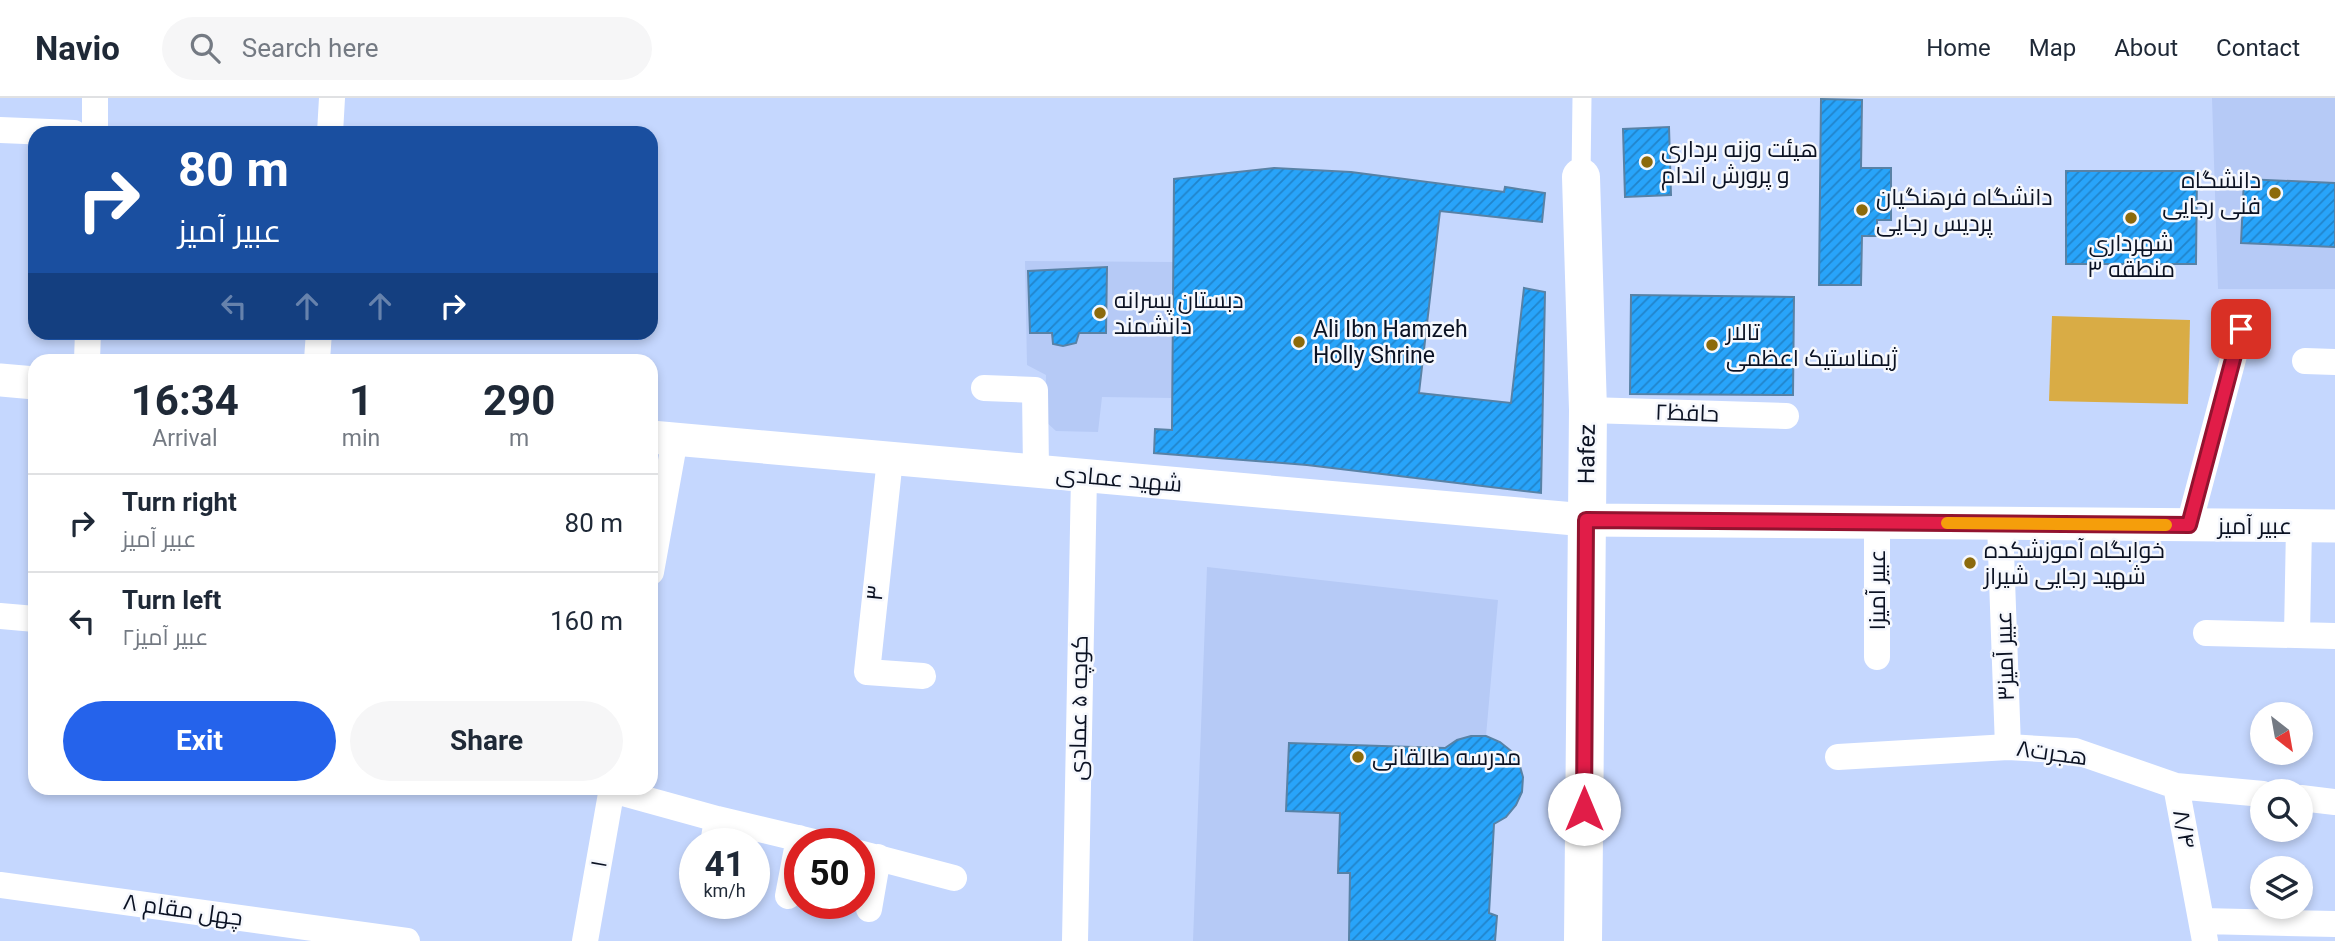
<!DOCTYPE html>
<html lang="en">
<head>
<meta charset="utf-8">
<style>
  body { margin:0; font-family:Roboto,Cairo,sans-serif; background:#f6f6f7; color:#1f2937; height:100vh; display:flex; flex-direction:column; font-size:26px; white-space:nowrap }
  * { box-sizing:border-box; margin:0 }
  p { font-size:23px; color:#747a83 }
  .icon { flex:none; width:38px; height:38px; fill:none; stroke:currentColor; stroke-width:2; stroke-linecap:round; stroke-linejoin:round }
  .map { position:relative; flex:1; overflow:hidden }
  .drawer { position:absolute; left:28px; top:256px; width:630px; height:441px; display:flex; flex-direction:column; background:#fff; border-radius:21px; box-shadow:0 4px 10px #0003 }
  .drawer>* { flex:none }
  .banner { position:absolute; left:28px; top:28px; width:630px; height:214px; border-radius:21px; box-shadow:0 4px 10px #0003; background:#1a4fa0; color:#fff; overflow:hidden }
  .needle { width:46px; rotate:149deg }
  .controls { position:absolute; left:2250px; top:604px; display:grid; gap:14px }
  .controls a { display:grid; place-items:center; width:63px; height:63px; border-radius:50%; background:#fff; box-shadow:0 4px 10px #0003; font-size:35px }
  .speed { position:absolute; left:679px; top:730px; display:flex; gap:14px; font-size:35px; font-weight:700; text-align:center }
  .speed>* { display:grid; place-content:center; width:91px; height:91px; border-radius:50%; background:#fff; box-shadow:0 4px 10px #0003; line-height:1 }
  .speed small { font-size:18px; font-weight:400 }
  .speed .limit { border:10px solid #d22; background:#fff; color:#111 }
  .pin { position:absolute; display:grid; place-items:center; width:60px; height:60px; color:#fff; margin:-30px; border-radius:14px; box-shadow:0 4px 10px #0006 }
  .me { position:absolute; width:77px; margin:-38px; rotate:0deg; stroke-linejoin:round; filter:drop-shadow(0 0 5px #0008) }
  .turn { display:flex; align-items:center; gap:24px; height:147px; padding:0 35px; font-size:32px }
  .turn .icon { width:91px; height:91px; stroke-width:2.5 }
  .turn b { display:block; font-size:49px; line-height:60px }
  .lanes { display:flex; align-items:center; height:66px; padding:0 35px; background:#0003; justify-content:center; gap:35px; direction:ltr }
  .lanes .off { opacity:.35 }
  .eta { display:flex; justify-content:space-evenly; align-items:center; height:119px; text-align:center }
  .eta b { font-size:42px; font-weight:700; line-height:49px }
  .action { display:flex; gap:14px; margin-top:auto; padding:14px 35px }
  .action a { flex:1; height:80px; border-radius:42px; background:#2563eb; color:#fff; font-size:28px; font-weight:700; line-height:80px; text-align:center }
  .action a+a { background:#f6f6f7; color:#1f2937 }
  ul { padding:0; list-style:none }
  li { display:flex; align-items:center; gap:21px; height:98px; padding:0 35px; border-top:2px solid #e0e1e3 }
  li div { flex:1 }
  li b { display:block; font-size:26px }
  li em { font-style:normal }
  header { display:flex; align-items:center; gap:42px; box-sizing:border-box; height:98px; padding:0 35px; background:#fff; border-bottom:2px solid #e0e1e3 }
  header strong { font-size:33px }
  nav { display:flex; gap:38px; margin-inline-start:auto; font-size:24px }
  .search { width:490px; height:63px; background:#f6f6f7; display:flex; align-items:center; gap:18px; box-sizing:border-box; padding:0 24px; border-radius:38px; color:#747a83; font-size:26px }
  .map>svg:first-child { display:block }
</style>
</head>
<body>
<header>
<strong>Navio</strong>
<div class="search"><svg class="icon" aria-label="search" viewBox="0 0 24 24"><circle cx="10" cy="10" r="6"/><path d="M15 15l6 6"/></svg>Search here</div>
<nav><a>Home</a><a>Map</a><a>About</a><a>Contact</a></nav>
</header>
<div class="map">
<svg width="2335" height="843" viewBox="0 0 2335 843">
  <defs>
    <pattern id="building-hatch" width="6" height="6" patternUnits="userSpaceOnUse" patternTransform="scale(1.75)"><rect width="6" height="6" fill="#28a4fa"/><path d="M-1 1l2-2M0 6l6-6M5 7l2-2" fill="none" stroke="#2184ca"/></pattern>
  </defs>
  <rect width="100%" height="100%" fill="#c5d7fe"/>
  <path fill="#b6caf6" d="M2212,0H2335V191H2218Z
    M1025,163L1173,164L1172,300L1102,299L1098,334L1056,333L1045,323L1046,277L1027,267Z
    M1207,469L1498,502L1486,638L1500,644L1511,653L1519,665L1522,694L1516,707L1506,719L1494,726L1489,815L1497,818L1495,843H1193Z"/>
  <path fill="#d9ac45" d="M2052,218L2190,222L2188,306L2049,303Z"/>
  <path fill="url(#building-hatch)" stroke="#5882a6" stroke-width="2" d="M1821,1L1862,2L1861,70H1891V122H1877V138H1862L1861,187H1819Z
    M1669,29L1671,97L1625,99L1623,31Z
    M1274,70L1351,74L1504,94L1505,89L1545,95L1542,124L1440,113L1419,295L1511,305L1524,190L1545,194L1541,395L1307,367L1154,355L1155,331L1172,332L1174,81Z
    M2066,73H2197L2196,166H2066Z
    M2244,81L2335,85V149L2241,145Z
    M1107,169L1106,235H1079L1076,245L1063,248L1053,246L1052,235H1030L1028,173Z
    M1631,197L1794,199L1793,297L1630,296Z
    M1471,638H1486L1500,644L1511,653L1519,665L1523,679L1522,694L1516,707L1506,719L1494,726L1489,815L1497,818L1495,843H1349L1350,775H1338L1340,715L1286,713L1289,645L1445,650L1457,642Z"/>
  <g fill="none" stroke-linecap="round" stroke-linejoin="round">
    <path stroke="#fff" stroke-width="19" d="M1581,79L1582,0"/>
    <path stroke="#fff" stroke-width="26" d="M95,0V35
      M0,32L74,35
      M330,35L332,0
      M87,262L88,234
      M317,262L319,234
      M2305,263L2335,264
      M984,290L1035,292L1036,373
      M1588,312L1786,318
      M890,361L867,574L923,578
      M2000,426L2008,649
      M2189,427L2241,231
      M651,474L675,341
      M0,518L35,521
      M2206,535L2335,538
      M2297,537L2299,428
      M1877,559V425
      M1838,659L2008,649L2075,653L2176,688L2263,696
      M2176,688L2205,843
      M612,692L717,721L822,746
      M2301,700L2335,704
      M713,746L717,721
      M859,755L954,780
      M0,787L407,843
      M788,798L799,740
      M869,811L878,759
      M2202,823L2335,826
      M585,843L612,690
      M1075,843L1084,378"/>
    <path stroke="#fff" stroke-width="33" d="M0,282L35,285
      M651,339L1586,422L2335,428"/>
    <path stroke="#fff" stroke-width="38" d="M1581,79L1588,312L1583,843"/>
  </g>
  <g fill="none" stroke-linecap="round" stroke-linejoin="round">
    <g stroke="#92132f" stroke-width="18">
      <path id="route" d="M1584,711L1586,422L2189,427L2241,231"/>
    </g>
    <use href="#route" stroke="#e11d48" stroke-width="12"/>
    <path stroke="#f59e0b" stroke-width="12" d="M1947,425L2166,427"/>
  </g>
  <g fill="#8c6a0c" stroke="#f6f8fd" stroke-width="2.5">
    <circle cx="1647" cy="64" r="7"/>
    <circle cx="2275" cy="95" r="7"/>
    <circle cx="1862" cy="112" r="7"/>
    <circle cx="2131" cy="120" r="7"/>
    <circle cx="1100" cy="215" r="7"/>
    <circle cx="1299" cy="244" r="7"/>
    <circle cx="1712" cy="247" r="7"/>
    <circle cx="1970" cy="465" r="7"/>
    <circle cx="1358" cy="659" r="7"/>
  </g>
  <g text-anchor="middle" dominant-baseline="central" stroke-width="5" stroke-linejoin="round" paint-order="stroke">
    <g font-size="23" fill="#0b1223" stroke="#f6f8fd" text-anchor="start">
      <text x="1661" y="51">هیئت وزنه برداری<tspan x="1661" dy="26">و پرورش اندام</tspan></text>
      <text x="2261" y="82" text-anchor="end">دانشگاه<tspan x="2261" dy="26">فنی رجایی</tspan></text>
      <text x="1876" y="99">دانشگاه فرهنگیان<tspan x="1876" dy="26">پردیس رجایی</tspan></text>
      <text x="2131" y="145" text-anchor="middle">شهرداری<tspan x="2131" dy="26">منطقه ۳</tspan></text>
      <text x="1114" y="202">دبستان پسرانه<tspan x="1114" dy="26">دانشمند</tspan></text>
      <text x="1313" y="231">Ali Ibn Hamzeh<tspan x="1313" dy="26">Holly Shrine</tspan></text>
      <text x="1726" y="234">تالار<tspan x="1726" dy="26">ژیمناستیک اعظمی</tspan></text>
      <text x="1984" y="452">خوابگاه آموزشکده<tspan x="1984" dy="26">شهید رجایی شیراز</tspan></text>
      <text x="1372" y="659">مدرسه طالقانی</text>
    </g>
    <g font-size="23" fill="#0b1223" stroke="#f6f8fd">
      <text transform="translate(1687 315) rotate(2)">۲حافظ</text>
      <text transform="translate(1587 356) rotate(-89)">Hafez</text>
      <text transform="translate(1119 381) rotate(5)">شهید عمادی</text>
      <text x="2255" y="428">عبیر آمیز</text>
      <text transform="translate(1877 492) rotate(-90)">۱عبیر آمیز</text>
      <text transform="translate(875 495) rotate(-84)">۳</text>
      <text transform="translate(2005 558) rotate(-92)">۳عبیر آمیز</text>
      <text transform="translate(1079 610) rotate(-89)">کوچه ۵ عمادی</text>
      <text transform="translate(2052 655) rotate(8)">هجرت۸</text>
      <text transform="translate(2184 731) rotate(79)">۸/۴</text>
      <text transform="translate(599 766) rotate(-80)">۱</text>
      <text transform="translate(183 812) rotate(8)">چهل مقام ۸</text>
    </g>
  </g>
</svg>
<div class="controls">
<a><svg class="needle" viewBox="-14 -14 28 28"><path d="M0-13l5 13h-10z" fill="#e53935"/><path d="M0 13l5-13h-10z" fill="#747a83"/></svg></a>
<a><svg class="icon" aria-label="search" viewBox="0 0 24 24"><circle cx="10" cy="10" r="6"/><path d="M15 15l6 6"/></svg></a>
<a><svg class="icon" aria-label="layers" viewBox="0 0 24 24"><path d="M12 4l9 5-9 5-9-5zM3 14l9 5 9-5"/></svg></a>
</div>
<div class="speed"><div>41<small>km/h</small></div><div class="limit">50</div></div>
<div class="pin" style="left:2241px;top:231px;background:#d93025"><svg class="icon" aria-label="arrive" viewBox="0 0 24 24"><path d="M6 21V4h12l-3 4 3 4H6"/></svg></div>
<svg class="me" style="left:1584px;top:711px" viewBox="-20 -20 40 40"><circle r="19" fill="#fff"/><path d="M0-13L10 11 0 6-10 11z" fill="#e11d48"/></svg>
<div class="banner">
<div class="turn"><svg class="icon" aria-label="right" viewBox="0 0 24 24"><path d="M7 20v-9h11M14 6l5 5-5 5"/></svg><div><b>80 m</b>عبیر آمیز</div></div>
<div class="lanes"><svg class="icon off" aria-label="left" viewBox="0 0 24 24"><path d="M17 20v-9H6M10 6l-5 5 5 5"/></svg><svg class="icon off" aria-label="ahead" viewBox="0 0 24 24"><path d="M12 20V5M6 11l6-6 6 6"/></svg><svg class="icon off" aria-label="ahead" viewBox="0 0 24 24"><path d="M12 20V5M6 11l6-6 6 6"/></svg><svg class="icon" aria-label="right" viewBox="0 0 24 24"><path d="M7 20v-9h11M14 6l5 5-5 5"/></svg></div>
</div>
<section class="drawer">
<div class="eta">
<div><b>16:34</b><p>Arrival</p></div>
<div><b>1</b><p>min</p></div>
<div><b>290</b><p>m</p></div>
</div>
<ul>
<li><svg class="icon" aria-label="right" viewBox="0 0 24 24"><path d="M7 20v-9h11M14 6l5 5-5 5"/></svg><div><b>Turn right</b><p>عبیر آمیز</p></div><em>80 m</em></li>
<li><svg class="icon" aria-label="left" viewBox="0 0 24 24"><path d="M17 20v-9H6M10 6l-5 5 5 5"/></svg><div><b>Turn left</b><p>۲عبیر آمیز</p></div><em>160 m</em></li>
</ul>
<div class="action"><a>Exit</a><a>Share</a></div>
</section>
</div>
</body>
</html>
